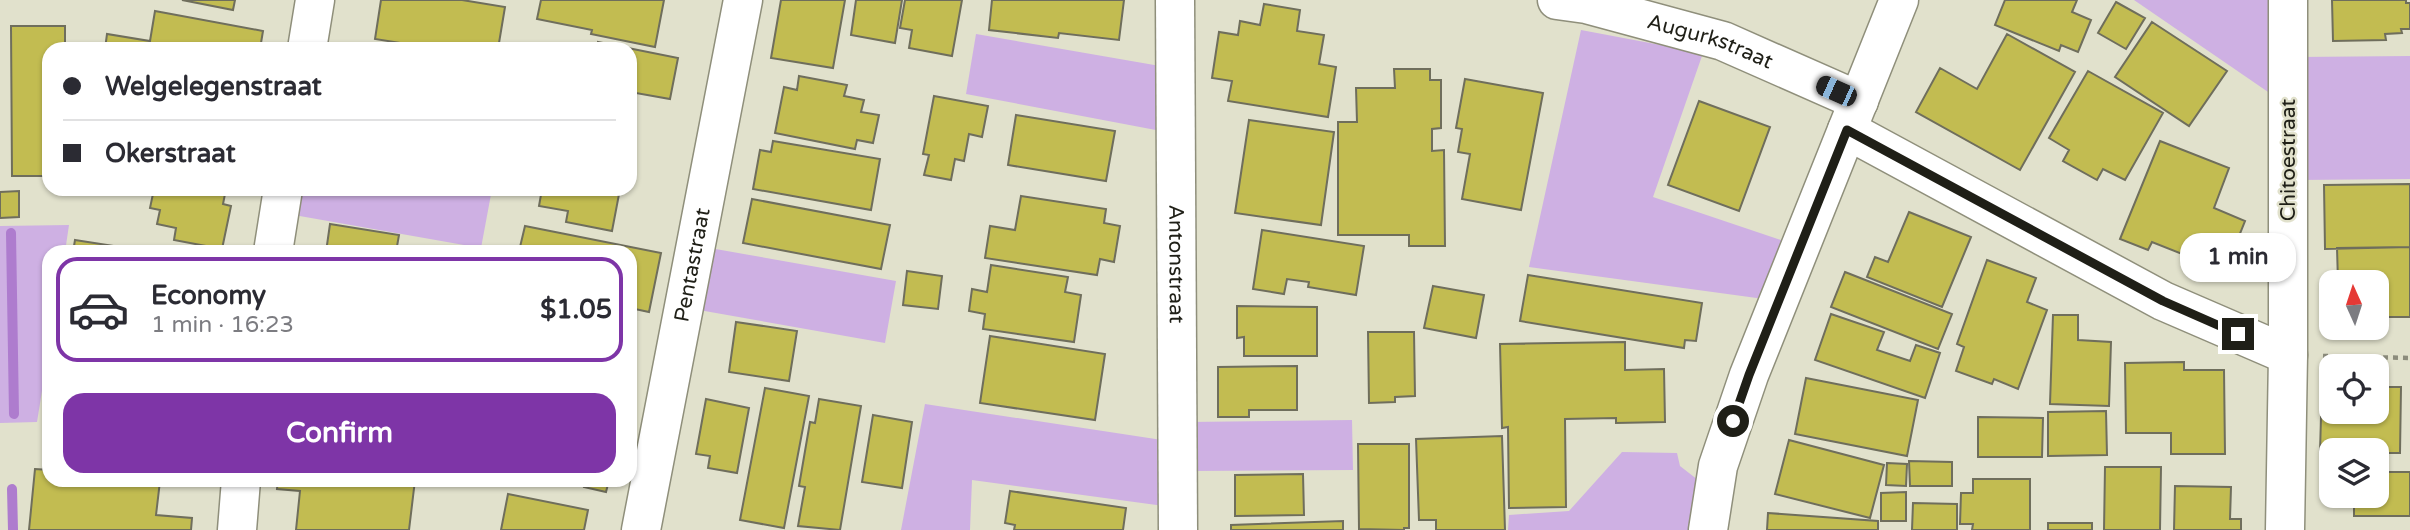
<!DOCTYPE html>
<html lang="en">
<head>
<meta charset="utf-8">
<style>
  :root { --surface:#fff; --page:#f7f7f7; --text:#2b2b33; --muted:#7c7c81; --line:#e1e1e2; --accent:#7e35a7 }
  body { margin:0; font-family:"Varela Round",sans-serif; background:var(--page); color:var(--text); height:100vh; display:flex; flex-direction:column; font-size:26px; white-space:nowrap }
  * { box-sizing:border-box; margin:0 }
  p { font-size:23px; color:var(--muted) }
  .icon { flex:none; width:38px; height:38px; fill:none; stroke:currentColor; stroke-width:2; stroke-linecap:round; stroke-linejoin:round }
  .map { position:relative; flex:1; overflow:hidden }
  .drawer { position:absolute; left:42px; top:245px; width:595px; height:242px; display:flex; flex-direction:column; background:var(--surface); border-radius:21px; box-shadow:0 2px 5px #0004 }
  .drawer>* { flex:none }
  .top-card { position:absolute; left:42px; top:42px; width:595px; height:154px; border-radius:21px; box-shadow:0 2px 5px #0004; display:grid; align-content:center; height:154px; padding:0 21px; background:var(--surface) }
  .needle { width:46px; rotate:357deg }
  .tools { position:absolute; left:2319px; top:270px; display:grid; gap:14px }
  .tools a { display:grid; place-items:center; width:70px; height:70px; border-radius:14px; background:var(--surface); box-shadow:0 2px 5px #0004; font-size:35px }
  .end { position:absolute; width:32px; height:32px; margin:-16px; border:9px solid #1f1f17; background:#fff; box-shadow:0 0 0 4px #fff }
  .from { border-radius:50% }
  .bubble { position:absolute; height:49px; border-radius:21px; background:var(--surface); box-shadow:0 2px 5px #0004; font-size:23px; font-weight:700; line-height:49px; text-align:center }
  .car { position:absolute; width:21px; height:42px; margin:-21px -10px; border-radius:9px; box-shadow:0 0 5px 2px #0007; background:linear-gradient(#222 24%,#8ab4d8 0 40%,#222 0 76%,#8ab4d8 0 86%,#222 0) }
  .top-card b { display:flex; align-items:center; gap:24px; height:66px; font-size:26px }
  .top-card b+b { border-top:2px solid var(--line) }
  .top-card i { width:18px; height:18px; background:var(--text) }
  ul { padding:12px 0 0; list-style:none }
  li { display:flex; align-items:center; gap:21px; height:105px; margin:0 14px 10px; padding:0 7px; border:4px solid transparent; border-radius:21px }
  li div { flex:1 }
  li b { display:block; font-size:26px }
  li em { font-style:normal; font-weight:700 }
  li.active { border-color:var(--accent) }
  li>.icon { width:63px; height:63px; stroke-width:1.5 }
  .button { display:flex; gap:14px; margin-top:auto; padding:14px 21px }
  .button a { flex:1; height:80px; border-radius:21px; background:var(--accent); color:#fff; font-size:28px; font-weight:700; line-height:80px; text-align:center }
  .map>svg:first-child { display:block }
  .green { fill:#ceb0e3 }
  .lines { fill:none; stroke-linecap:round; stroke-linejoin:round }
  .stream { stroke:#ae7cce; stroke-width:10 }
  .building { fill:#c2bc51; stroke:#6f6e5c; stroke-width:2 }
  .minor-casing { stroke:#8f8f7b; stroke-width:41 }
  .path { stroke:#8c8c7c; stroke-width:4.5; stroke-dasharray:5 5; stroke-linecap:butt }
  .minor { stroke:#fff; stroke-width:38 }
  .route { stroke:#1f1f17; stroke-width:9 }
  .labels { text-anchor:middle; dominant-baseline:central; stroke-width:5; stroke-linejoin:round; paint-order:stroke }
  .street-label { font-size:21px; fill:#1f1f17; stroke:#e1e1cc }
</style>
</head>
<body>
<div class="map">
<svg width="2410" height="530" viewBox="0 0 2410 530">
  <rect width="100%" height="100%" fill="#e1e1cc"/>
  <path class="green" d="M2134,0H2272L2271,94Z
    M1581,30L1703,53L1653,197L1787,242L1764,299L1529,267Z
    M976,34L1160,66L1161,131L966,94Z
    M2410,56V179L2297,180L2298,57Z
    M299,189H492L481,248L294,215Z
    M69,225L65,252H49V347L37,422L0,423V226Z
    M710,248L896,281L885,343L699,310Z
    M925,404L1162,440L1164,506L972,480L970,530H901Z
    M1352,420L1353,470L1190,471L1189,422Z
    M1622,452L1677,453L1680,466L1698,480L1689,530H1508L1509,515L1569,511Z"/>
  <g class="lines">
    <path class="stream" d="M11,233L14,414
      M12,489L13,530"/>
  </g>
  <path class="building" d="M182,0H235L233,10Z
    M381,0H462L505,7L498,49H438L375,39Z
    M541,0H664L655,47L591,34L592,30L537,19Z
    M781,0H845L833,68L771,58Z
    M856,0H902L895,43L851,35Z
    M905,0H962L952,56L909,48L912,30L900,28Z
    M992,0H1124L1119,40L1059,33L1058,38L989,30Z
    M2005,0H2077L2072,12L2091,20L2078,52L2061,45L2059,51L1995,25Z
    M2332,0H2406V3H2410V29H2401L2402,33L2385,34L2386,40L2333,41Z
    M2116,2L2145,18L2126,49L2098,33Z
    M1264,4L1300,10L1297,31L1324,35L1319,64L1336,67L1328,117L1228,101L1232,81L1212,78L1219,32L1238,35L1240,21L1260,25Z
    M155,11L263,31L260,49H105L107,34L150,41Z
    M2152,22L2227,71L2189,126L2115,77Z
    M11,26H65V49H49V176H12Z
    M2007,34L2075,72L2020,170L1916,112L1940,68L1977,89Z
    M598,42L678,58L670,99L630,92V49H597Z
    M1394,69H1430V80H1441V128L1432,129V151L1444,150L1445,246H1409V235H1338V122H1357L1356,88H1395Z
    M2088,71L2163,113L2125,180L2103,169L2097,180L2063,161L2069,150L2049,138Z
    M799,76L847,85L844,96L864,100L861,112L879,115L873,143L857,140L855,149L775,133L784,87L797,90Z
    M1465,79L1543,93L1521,210L1462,199L1470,154L1458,152L1462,129L1456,128Z
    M934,96L988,106L982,137L969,134L964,161L955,159L951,180L924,175L929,155L923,154Z
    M1699,101L1770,127L1739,211L1668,185Z
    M1016,115L1115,131L1106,181L1008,165Z
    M1249,120L1334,132L1321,225L1235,213Z
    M773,141L880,159L871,210L753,189L760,150L771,152Z
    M2160,141L2229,168L2214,208L2245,221L2225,271L2152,242L2148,250L2120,239Z
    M2410,184V247L2325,249L2324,185Z
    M154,189H226L223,204L231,206L222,249L174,240L176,228L157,224L160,210L150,208Z
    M542,189H620L612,231L566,222L568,211L539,206Z
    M19,191V217L0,218V192Z
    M1021,196L1106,209L1104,223L1120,226L1114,262L1100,259L1097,275L985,258L990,226L1015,230Z
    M752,199L890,225L881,269L743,243Z
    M1909,212L1971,237L1942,307L1867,277L1875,257L1888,262Z
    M330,224L399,235L396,252H326Z
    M525,226L661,253L649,312L630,308V252H540L520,247Z
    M1262,230L1364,246L1356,295L1308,287L1309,282L1287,279L1284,294L1253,289Z
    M75,240L152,252H73Z
    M2410,247V317H2376V282H2338L2337,248Z
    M1987,260L2036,278L2027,302L2047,310L2018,389L1994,379L1992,384L1956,371L1964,347L1957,344Z
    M991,265L1068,277L1065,292L1081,295L1074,342L983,329L985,314L969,311L972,289L987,292Z
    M907,271L942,276L938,309L903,305Z
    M1845,272L1952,314L1938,349L1831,307Z
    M1528,275L1702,303L1696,341L1685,340L1684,348L1520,321Z
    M1433,286L1484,295L1476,338L1424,328Z
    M1237,306L1317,307V356H1244V337L1237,338Z
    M1831,314L1884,332L1877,350L1910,361L1916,345L1940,353L1925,398L1815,360Z
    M2053,315H2078V340L2111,342L2109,406L2050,404Z
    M736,322L797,331L789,381L729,372Z
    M1368,332H1414L1415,396L1395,397V402L1369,403Z
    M990,336L1105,354L1095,420L980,403Z
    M1625,342V370L1664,369L1665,422L1616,423V418L1565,419L1566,507L1509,508L1508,427L1502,428L1500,344Z
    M2184,362V370H2224L2225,454H2171V433H2126L2125,363Z
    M1297,366V410H1249V417H1218V367Z
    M1806,378L1918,400L1907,456L1795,434Z
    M2376,387H2401L2400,453H2376V450L2320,452L2321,417L2333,416V411H2376Z
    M765,388L809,396L784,528L740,520Z
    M706,399L749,408L737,473L708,468L710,456L696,454Z
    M819,399L861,406L840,530L798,526L805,487L799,486L810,422L815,423Z
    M2106,411L2107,455L2048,456V412Z
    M873,415L912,422L902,488L862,482Z
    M1978,417L2043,418L2042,457H1978Z
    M1502,436L1505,530H1436V520H1419L1416,439Z
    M1789,440L1884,465L1870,518L1775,494Z
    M1358,444H1409V528H1404V530L1359,529Z
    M1909,461L1952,462V486H1910Z
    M1887,463L1907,464L1906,486L1886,485Z
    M2105,467H2161L2160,530H2104Z
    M35,469L49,470V480L160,481L156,515L192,518L191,530H29Z
    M2376,472H2410V516H2354V505L2341,506V495H2376Z
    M1303,474L1304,515L1235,516V475Z
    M1973,479H2030V530H1972L1973,524H1960L1961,493H1973Z
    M278,480H415L409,530H296L300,491L277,489Z
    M574,480H609L606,492L584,487L585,482Z
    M2175,486L2231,487L2230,519H2241V530H2174Z
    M1010,491L1126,508L1123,530H1014L1015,525L1005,523Z
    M1906,492V521H1881V493Z
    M508,494L588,510L584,530H501Z
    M1913,503L1957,504V530H1912Z
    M1768,513L1878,521V530H1767Z
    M1343,521V530H1231V525Z
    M2048,523H2092V530H2048Z"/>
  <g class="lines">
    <g class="minor-casing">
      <g id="minor">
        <path id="s1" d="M1175,0L1178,530"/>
        <path id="s2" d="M1557,0L1586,4L1723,41L1859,101"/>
        <path d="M307,49L315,0"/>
        <path d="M1847,130L2163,301L2288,355"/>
        <path d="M273,252L283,189"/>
        <path d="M237,530L241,480"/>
        <path id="s3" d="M641,530L743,0"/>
        <path d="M1708,530L1718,466L1749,375L1899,0"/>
        <path d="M2285,530L2288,355V0"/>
      </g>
    </g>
    <path class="path" d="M2323,356L2410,358"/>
    <use href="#minor" class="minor"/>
  </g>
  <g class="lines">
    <path class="route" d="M1733,421L1749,375L1847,130L2163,301L2238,334"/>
  </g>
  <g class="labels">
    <g class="street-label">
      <text stroke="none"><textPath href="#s2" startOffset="159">Augurkstraat</textPath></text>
      <text transform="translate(2288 160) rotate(-90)">Chitoestraat</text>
      <text stroke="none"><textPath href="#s3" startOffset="270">Pentastraat</textPath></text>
      <text stroke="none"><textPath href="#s1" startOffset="264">Antonstraat</textPath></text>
    </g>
  </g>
</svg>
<div class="tools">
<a><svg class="needle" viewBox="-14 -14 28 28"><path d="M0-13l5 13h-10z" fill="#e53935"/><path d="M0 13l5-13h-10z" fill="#7c7c81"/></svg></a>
<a><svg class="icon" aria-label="locate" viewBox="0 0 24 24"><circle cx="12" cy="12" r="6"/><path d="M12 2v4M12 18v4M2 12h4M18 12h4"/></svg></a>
<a><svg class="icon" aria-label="layers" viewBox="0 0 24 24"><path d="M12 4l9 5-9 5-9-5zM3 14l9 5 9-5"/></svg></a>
</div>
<i class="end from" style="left:1733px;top:421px"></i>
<i class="end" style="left:2238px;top:334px"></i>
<div class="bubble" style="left:2180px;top:233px;width:116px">1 min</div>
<i class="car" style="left:1836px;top:91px;rotate:294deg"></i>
<div class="top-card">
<b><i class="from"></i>Welgelegenstraat</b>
<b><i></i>Okerstraat</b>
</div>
<section class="drawer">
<ul>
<li class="active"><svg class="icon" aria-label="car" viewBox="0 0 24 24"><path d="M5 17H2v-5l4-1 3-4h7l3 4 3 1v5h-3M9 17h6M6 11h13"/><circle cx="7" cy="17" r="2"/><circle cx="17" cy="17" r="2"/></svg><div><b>Economy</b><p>1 min · 16:23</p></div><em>$1.05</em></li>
</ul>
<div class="button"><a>Confirm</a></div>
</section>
</div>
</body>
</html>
